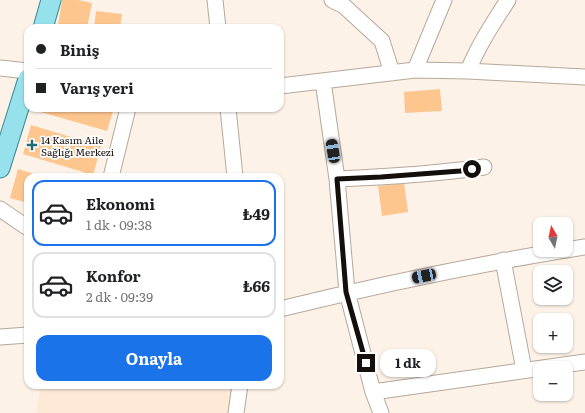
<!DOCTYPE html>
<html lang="tr">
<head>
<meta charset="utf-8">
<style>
  :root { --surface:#fff; --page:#f6f6f6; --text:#202124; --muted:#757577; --line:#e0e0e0; --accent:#1a73e8 }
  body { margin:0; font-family:Literata,serif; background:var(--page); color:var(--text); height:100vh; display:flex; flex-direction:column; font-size:15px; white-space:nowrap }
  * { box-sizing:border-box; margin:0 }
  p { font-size:13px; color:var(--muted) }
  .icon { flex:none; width:22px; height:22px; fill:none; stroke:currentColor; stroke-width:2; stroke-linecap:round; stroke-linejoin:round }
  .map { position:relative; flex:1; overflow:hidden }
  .sheet { position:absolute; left:24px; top:173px; width:260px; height:216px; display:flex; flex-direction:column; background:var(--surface); border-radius:12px; box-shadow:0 1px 3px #0004 }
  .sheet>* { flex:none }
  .guide { position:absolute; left:24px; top:24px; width:260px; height:88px; border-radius:12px; box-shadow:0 1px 3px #0004; display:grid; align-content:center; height:88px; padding:0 12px; background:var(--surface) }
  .needle { width:26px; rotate:351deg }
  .tools { position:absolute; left:533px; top:217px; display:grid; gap:8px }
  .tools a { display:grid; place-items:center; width:40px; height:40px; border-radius:8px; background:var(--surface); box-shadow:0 1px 3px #0004; font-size:20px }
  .end { position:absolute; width:18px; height:18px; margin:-9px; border:5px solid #140f0a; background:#fff; box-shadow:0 0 0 2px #fff }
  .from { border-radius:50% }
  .bubble { position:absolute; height:28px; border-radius:12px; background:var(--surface); box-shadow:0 1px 3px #0004; font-size:13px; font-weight:700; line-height:28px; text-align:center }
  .car { position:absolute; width:12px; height:24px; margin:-12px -6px; border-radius:5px; box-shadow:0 0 3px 1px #0007; background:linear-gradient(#222 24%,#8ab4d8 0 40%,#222 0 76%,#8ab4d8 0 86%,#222 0) }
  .guide b { display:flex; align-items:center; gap:14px; height:38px; font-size:15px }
  .guide b+b { border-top:1px solid var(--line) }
  .guide i { width:10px; height:10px; background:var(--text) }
  ul { padding:7px 0 0; list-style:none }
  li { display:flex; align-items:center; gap:12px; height:66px; margin:0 8px 6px; padding:0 4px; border:2px solid var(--line); border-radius:12px }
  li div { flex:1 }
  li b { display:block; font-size:15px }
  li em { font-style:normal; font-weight:700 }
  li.selected { border-color:var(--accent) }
  li>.icon { width:36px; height:36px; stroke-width:1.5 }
  .button { display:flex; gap:8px; margin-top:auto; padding:8px 12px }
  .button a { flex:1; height:46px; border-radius:12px; background:var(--accent); color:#fff; font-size:16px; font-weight:700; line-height:46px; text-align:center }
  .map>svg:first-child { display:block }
  .built { fill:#fde9d6 }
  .building { fill:#fdc68f }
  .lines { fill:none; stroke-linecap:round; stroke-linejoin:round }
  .minor-casing { stroke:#b5a89b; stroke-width:17 }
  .major-casing { stroke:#3c8a94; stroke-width:21 }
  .minor { stroke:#fff; stroke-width:15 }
  .major { stroke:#97e1ec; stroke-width:19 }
  .route { stroke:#140f0a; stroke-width:5 }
  .poi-dot { fill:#226c76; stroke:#fff; stroke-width:1.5 }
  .labels { text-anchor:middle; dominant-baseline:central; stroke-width:3.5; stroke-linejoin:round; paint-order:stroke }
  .poi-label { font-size:10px; fill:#140f0a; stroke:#fff; text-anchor:start }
</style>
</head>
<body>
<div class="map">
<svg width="585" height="413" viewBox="0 0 585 413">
  <rect width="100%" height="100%" fill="#fdf2e7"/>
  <path class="built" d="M41,385H232L231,413H36Z"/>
  <path class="building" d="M62,0H78L92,3L87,28H74L58,25Z
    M96,11L122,14L120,28H94Z
    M440,89L442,111L405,113L404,92Z
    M38,108H114L107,131L37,111Z
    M31,125L101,146L93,175L23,154Z
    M18,169L44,177H28V203L10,198Z
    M404,183L408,212L382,216L378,186Z"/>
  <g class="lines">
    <g class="minor-casing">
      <path id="minor" d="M215,0L218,28
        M332,0L344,6L382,41L392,73
        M0,68L28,71
        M415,70L444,0
        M468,71C478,46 493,23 508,0
        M323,81L337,179L347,292L373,392L381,413
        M280,86L415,70L468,71L585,77
        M228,108L235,177
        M111,177L128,108
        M337,179C386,177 435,174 484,167
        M0,209L28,228
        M566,250L585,247
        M503,260L524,370
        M280,309C374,286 469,266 565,250
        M0,337L28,335
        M373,392L585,362
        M236,413L240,385"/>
    </g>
    <g class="major-casing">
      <path id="major" d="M43,28L51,0
        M0,168L28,79"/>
    </g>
    <use href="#minor" class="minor"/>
    <use href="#major" class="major"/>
  </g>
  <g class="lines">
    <path class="route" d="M366,363L346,292L337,179L381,177L460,171L472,169"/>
  </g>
  <path class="poi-dot" d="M30 139h4v4h4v4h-4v4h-4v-4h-4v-4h4z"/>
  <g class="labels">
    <g class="poi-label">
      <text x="41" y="139">14 Kasım Aile<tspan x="41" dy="12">Sağlığı Merkezi</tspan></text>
    </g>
  </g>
</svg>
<div class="tools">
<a><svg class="needle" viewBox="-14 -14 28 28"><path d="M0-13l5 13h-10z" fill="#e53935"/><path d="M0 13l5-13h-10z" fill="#757577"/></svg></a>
<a><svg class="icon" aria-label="layers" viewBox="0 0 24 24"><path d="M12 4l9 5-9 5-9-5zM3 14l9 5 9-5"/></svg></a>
<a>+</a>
<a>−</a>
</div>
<i class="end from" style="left:472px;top:169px"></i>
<i class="end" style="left:366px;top:363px"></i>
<div class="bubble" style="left:380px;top:349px;width:56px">1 dk</div>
<i class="car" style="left:333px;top:151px;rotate:351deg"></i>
<i class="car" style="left:424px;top:276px;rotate:258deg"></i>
<div class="guide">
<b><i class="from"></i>Biniş</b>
<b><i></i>Varış yeri</b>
</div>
<section class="sheet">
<ul>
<li class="selected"><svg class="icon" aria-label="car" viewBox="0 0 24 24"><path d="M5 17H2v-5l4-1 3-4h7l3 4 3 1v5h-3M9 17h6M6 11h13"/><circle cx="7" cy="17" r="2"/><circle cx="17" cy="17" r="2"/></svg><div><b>Ekonomi</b><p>1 dk · 09:38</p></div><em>₺49</em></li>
<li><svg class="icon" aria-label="car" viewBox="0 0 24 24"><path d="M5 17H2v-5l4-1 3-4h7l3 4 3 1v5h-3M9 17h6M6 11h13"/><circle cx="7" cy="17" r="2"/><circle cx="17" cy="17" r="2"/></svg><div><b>Konfor</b><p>2 dk · 09:39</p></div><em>₺66</em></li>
</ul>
<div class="button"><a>Onayla</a></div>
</section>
</div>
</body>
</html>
